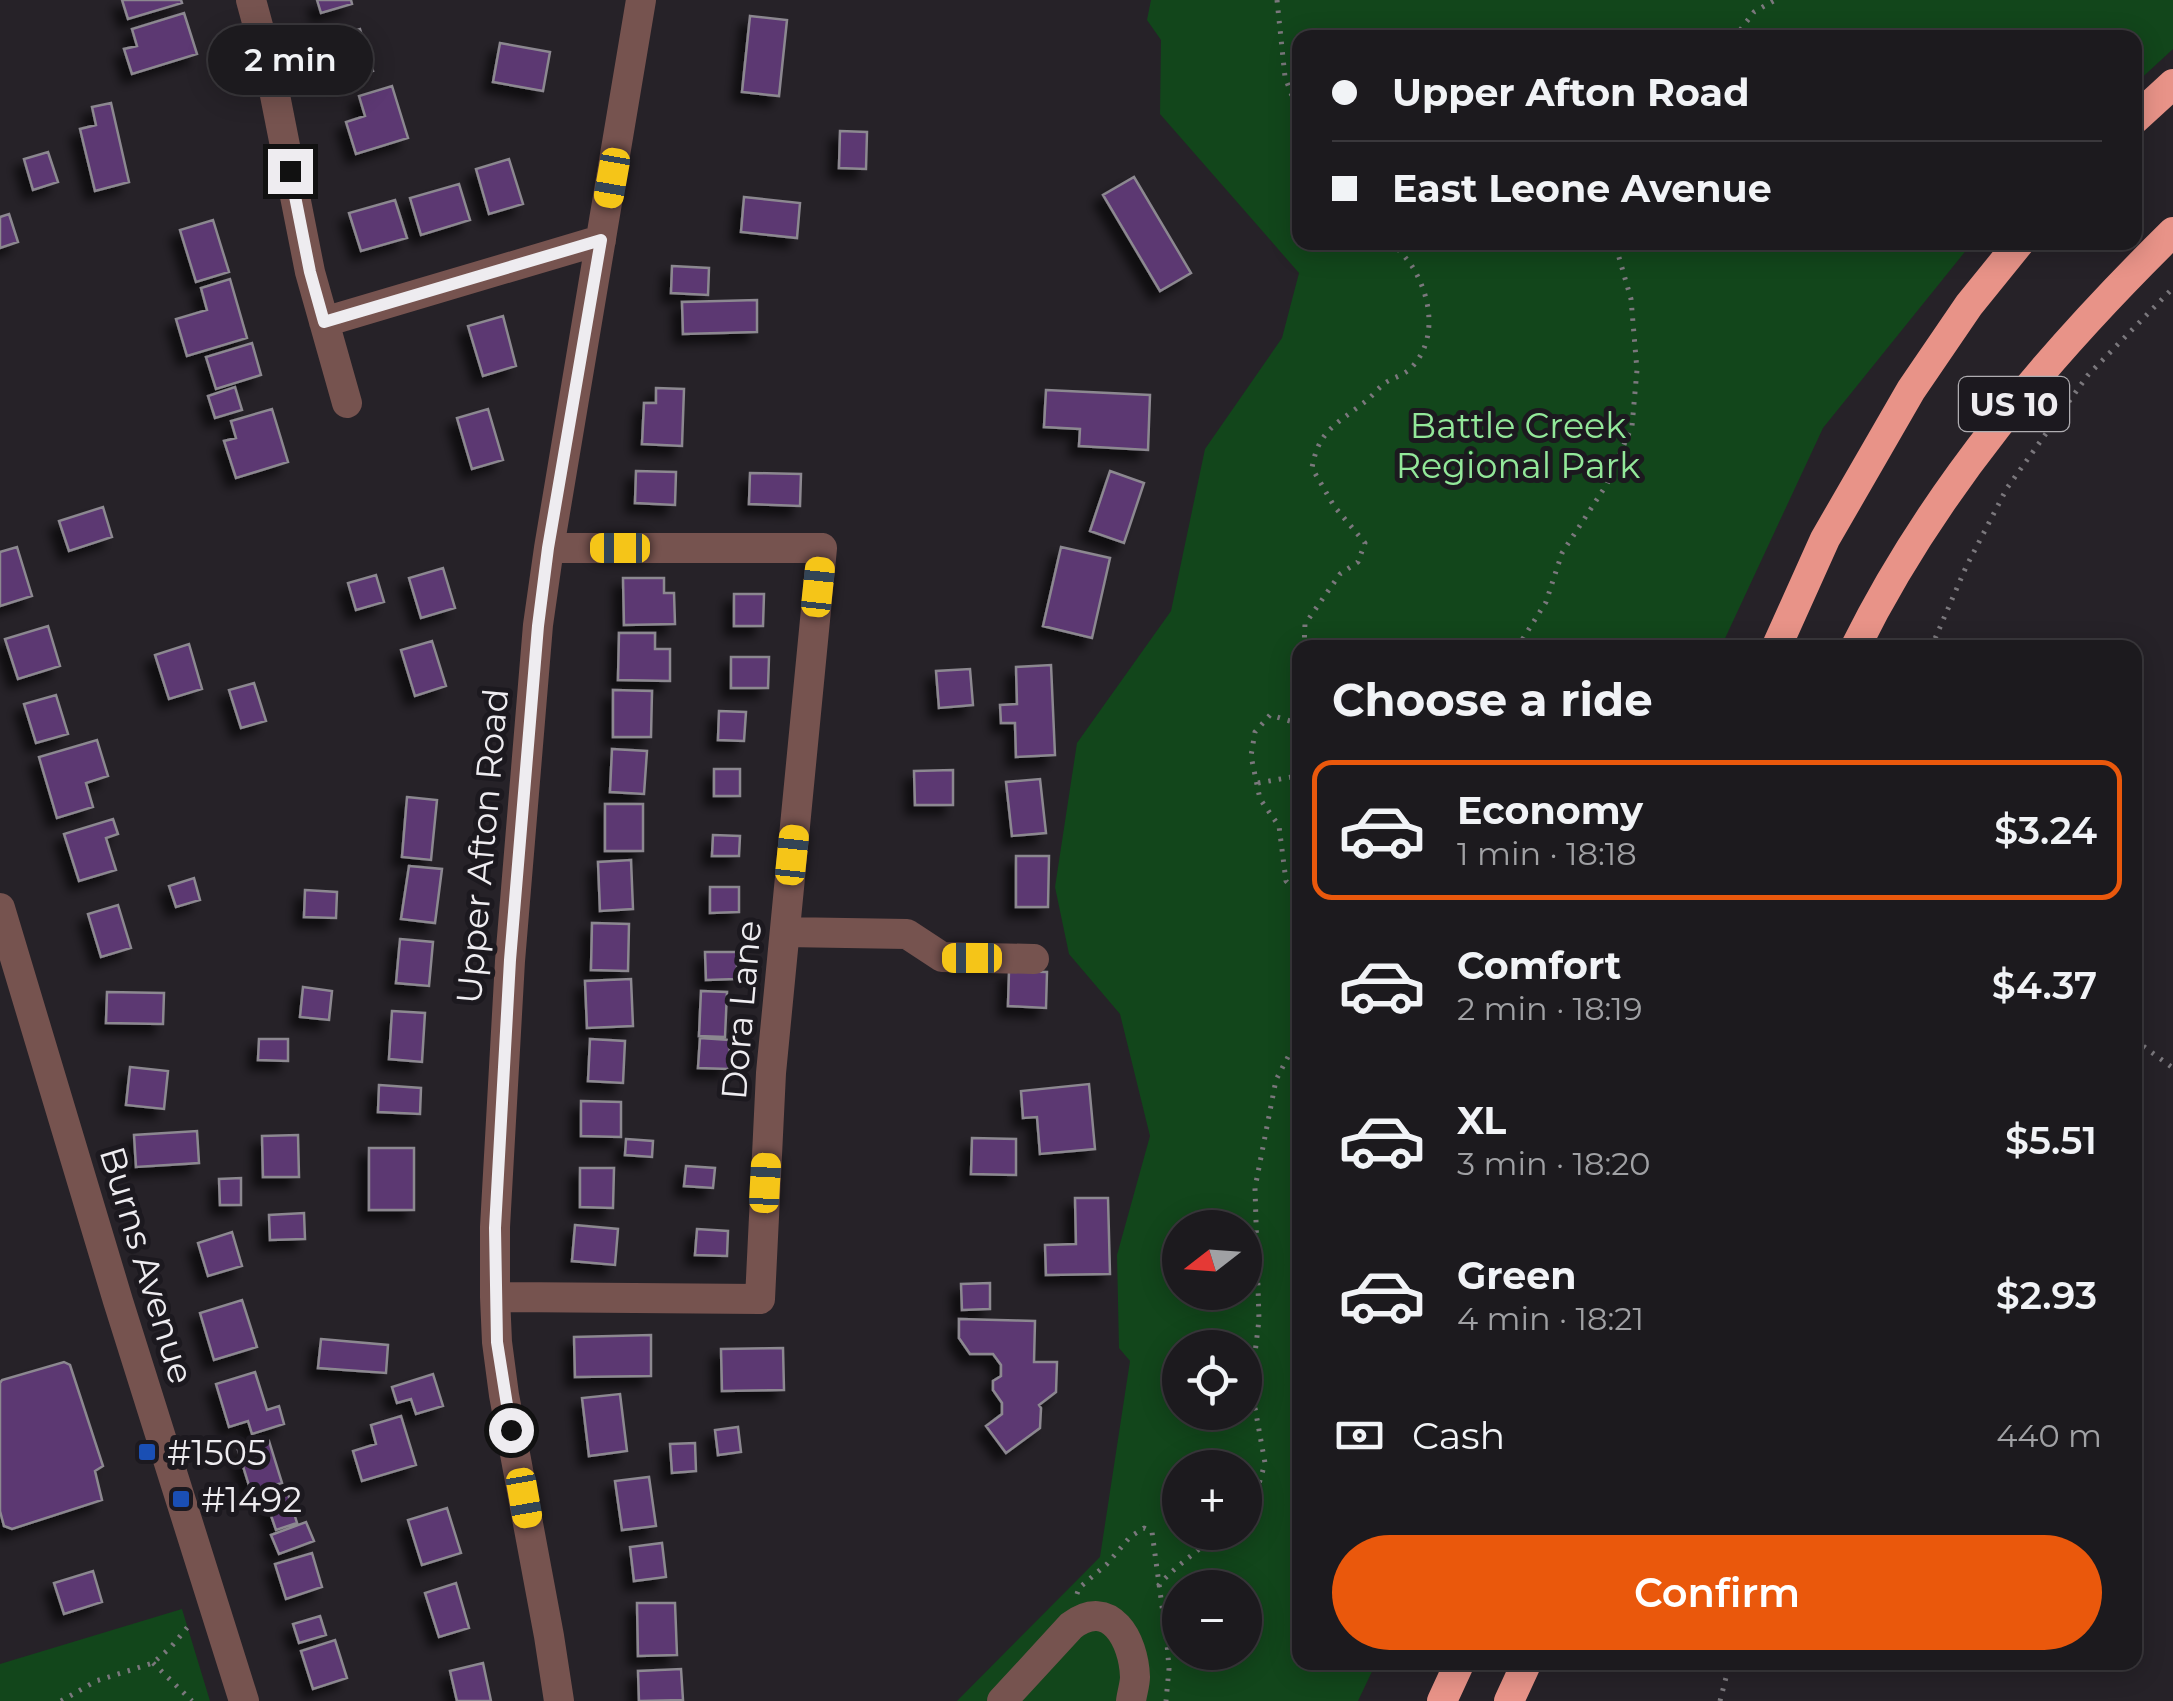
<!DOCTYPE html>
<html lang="en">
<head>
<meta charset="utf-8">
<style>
  :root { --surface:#1c1a1e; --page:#29272b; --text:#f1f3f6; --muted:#a0a1a4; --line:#3a383c; --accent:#ea580c }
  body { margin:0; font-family:Montserrat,sans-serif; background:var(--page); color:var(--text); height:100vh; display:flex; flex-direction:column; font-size:38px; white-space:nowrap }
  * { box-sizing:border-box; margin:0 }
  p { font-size:32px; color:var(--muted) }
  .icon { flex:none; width:55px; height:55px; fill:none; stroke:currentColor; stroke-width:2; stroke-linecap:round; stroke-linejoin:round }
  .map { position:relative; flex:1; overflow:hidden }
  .side { position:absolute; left:1292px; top:640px; width:850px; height:1030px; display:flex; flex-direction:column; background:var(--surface); border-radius:20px; box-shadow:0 5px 25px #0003,0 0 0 2px var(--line) }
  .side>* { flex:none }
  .banner { position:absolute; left:1292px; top:30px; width:850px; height:220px; border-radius:20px; box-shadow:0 5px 25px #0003,0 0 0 2px var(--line); display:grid; align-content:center; height:220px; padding:0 40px; background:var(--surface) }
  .needle { width:65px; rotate:253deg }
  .fabs { position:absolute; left:1162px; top:1210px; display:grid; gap:20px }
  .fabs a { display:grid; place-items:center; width:100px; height:100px; border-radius:50%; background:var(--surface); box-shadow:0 5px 25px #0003,0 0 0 2px var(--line); font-size:50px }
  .end { position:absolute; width:45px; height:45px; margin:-22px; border:12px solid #eeecf0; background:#111; box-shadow:0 0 0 5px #111 }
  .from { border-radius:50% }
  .bubble { position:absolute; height:70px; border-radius:35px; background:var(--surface); box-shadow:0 5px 25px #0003,0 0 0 2px var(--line); font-size:32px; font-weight:600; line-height:70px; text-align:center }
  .car { position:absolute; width:30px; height:60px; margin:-30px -15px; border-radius:12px; box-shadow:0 0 8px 2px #0007; background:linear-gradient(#f5c518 24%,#345 0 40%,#f5c518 0 76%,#345 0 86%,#f5c518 0) }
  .banner b { display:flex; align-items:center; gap:35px; height:95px; font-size:38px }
  .banner b+b { border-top:2px solid var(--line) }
  .banner i { width:25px; height:25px; background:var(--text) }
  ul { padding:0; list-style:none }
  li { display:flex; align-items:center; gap:30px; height:140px; margin:0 20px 15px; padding:0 20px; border:5px solid transparent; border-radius:20px }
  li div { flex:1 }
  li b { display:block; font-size:38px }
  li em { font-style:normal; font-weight:600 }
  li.on { border-color:var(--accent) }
  li>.icon { width:90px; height:90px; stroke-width:1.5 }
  h2 { padding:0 40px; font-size:45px; line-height:120px }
  .pay { display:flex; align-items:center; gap:25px; height:110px; padding:0 40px; font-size:38px }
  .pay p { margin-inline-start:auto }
  .action { display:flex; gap:20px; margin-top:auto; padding:20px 40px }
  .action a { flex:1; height:115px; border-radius:60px; background:var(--accent); color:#fff; font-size:40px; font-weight:600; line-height:115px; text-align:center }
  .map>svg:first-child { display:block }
  .green { fill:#12461b; fill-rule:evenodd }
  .building { fill:#5b3772; stroke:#8c8890; stroke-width:2.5; filter:url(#shadow) }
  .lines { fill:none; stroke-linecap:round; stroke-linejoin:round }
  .path { stroke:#7b787d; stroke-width:5; stroke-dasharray:2.5 8; stroke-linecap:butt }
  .minor { stroke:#76534f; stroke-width:30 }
  .highway { stroke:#e89388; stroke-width:30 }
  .route { stroke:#eeecf0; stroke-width:12 }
  .transit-dot { fill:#1a4fb4; stroke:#1c191f; stroke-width:4 }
  .labels { text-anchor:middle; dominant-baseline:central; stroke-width:10; stroke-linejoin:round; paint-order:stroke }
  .shield { fill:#1c191f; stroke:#afadb1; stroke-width:2.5 }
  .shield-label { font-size:32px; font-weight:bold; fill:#eeecf0 }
  .park-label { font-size:35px; fill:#93e89a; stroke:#1c191f }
  .street-label { font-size:35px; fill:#eeecf0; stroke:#1c191f }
  .poi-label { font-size:35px; fill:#eeecf0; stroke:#1c191f; text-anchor:start }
</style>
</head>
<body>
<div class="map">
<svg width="2173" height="1701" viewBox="0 0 2173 1701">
  <defs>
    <filter id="shadow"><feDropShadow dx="-9" dy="9" stdDeviation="5" flood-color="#0009"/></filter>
  </defs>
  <rect width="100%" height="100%" fill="#262228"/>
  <path class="green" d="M1151,0H2173V49L2135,84V38H1300V242L1972,243L1823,428L1721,647L1300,648V1662L1376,1663L1358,1701H957L1100,1557L1130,1361L1119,1348L1117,1255L1150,1136L1120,1014L1069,954L1055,887L1077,743L1171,611L1205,449L1282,338L1299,273L1160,114L1161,40L1147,20ZM1180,1228H1245V1292H1180ZM1180,1348H1245V1412H1180ZM1180,1468H1245V1532H1180ZM1180,1588H1245V1652H1180Z
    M182,1609L210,1701H0V1664Z"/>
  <path class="building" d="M122,0H181L182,3L128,19Z
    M317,0H351L352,4L321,13Z
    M184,13L197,54L132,74L124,49L137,46L132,29Z
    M750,16L787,20L779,96L742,92Z
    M360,29L373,71L339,81L327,39Z
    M500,43L550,52L543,91L493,82Z
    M392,86L408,138L356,154L346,122L365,116L359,96Z
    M111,103L129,182L95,191L80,129L96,125L92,107Z
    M840,131L867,132L866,169L839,168Z
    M48,152L58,182L33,190L24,159Z
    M509,159L523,204L489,214L476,169Z
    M1134,177L1191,273L1160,291L1103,195Z
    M459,184L470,220L421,235L410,198Z
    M744,197L800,203L797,238L741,232Z
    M395,200L407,238L361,251L349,213Z
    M9,214L18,242L0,248V217Z
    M213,220L229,272L196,282L180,230Z
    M672,266L709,268L708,295L671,293Z
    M230,279L247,338L187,356L176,319L207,310L201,288Z
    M757,300V332L683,334L682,302Z
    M503,316L516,366L483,376L468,326Z
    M252,343L261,375L216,389L206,357Z
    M235,387L242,410L215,418L208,396Z
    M656,388L684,389L682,446L642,444L644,403H656Z
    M1046,390L1150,395L1148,450L1079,446L1080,429L1044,427Z
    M272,409L288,462L236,478L224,441L236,438L231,421Z
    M488,409L503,460L472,469L457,418Z
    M636,471L676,472L675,505L635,503Z
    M1110,471L1144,483L1124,543L1090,531Z
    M750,473L801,474L800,506L749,504Z
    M103,507L112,537L69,551L59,521Z
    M17,547L32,596L0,606V552Z
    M1061,547L1110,558L1092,638L1043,626Z
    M443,568L455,608L421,618L409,578Z
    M376,575L384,602L356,610L348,583Z
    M623,578H664V593H674L675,624L624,625Z
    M734,594H764L763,626H734Z
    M48,626L60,666L18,679L5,639Z
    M619,633H655V649H670V681L618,680Z
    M432,641L446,686L415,696L401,650Z
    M189,644L202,689L169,699L155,655Z
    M731,657H769L768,688H731Z
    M1051,665L1055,755L1016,757L1015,723H1001L1000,705L1017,704L1016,667Z
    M970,669L973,705L939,708L936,671Z
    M254,683L266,721L241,728L229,690Z
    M613,690L652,691L651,737H613Z
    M56,695L68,734L36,743L24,704Z
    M719,711L746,712L744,741L718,740Z
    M97,740L108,776L86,783L93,807L57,818L39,757Z
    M612,749L647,751L644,794L610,792Z
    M714,769H740V796H714Z
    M953,770V805H915L914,771Z
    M1040,779L1046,833L1012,836L1006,782Z
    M407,797L437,800L431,860L402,857Z
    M605,804H643V851H605Z
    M113,819L118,834L106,838L116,870L79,881L64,834Z
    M713,835L740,836L739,856H712Z
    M1016,856H1049L1048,907H1016Z
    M631,860L633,909L600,911L598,862Z
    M409,866L442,869L435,923L401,919Z
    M194,878L200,900L176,907L169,886Z
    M710,887H739V912L710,913Z
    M305,890L337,892L336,918L304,917Z
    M118,905L131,948L101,957L88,914Z
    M592,923L629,924L628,971L591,970Z
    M400,939L433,942L429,986L396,983Z
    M705,952H737V979L706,980Z
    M1009,971L1047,972L1046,1008L1008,1006Z
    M631,979L633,1026L587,1028L585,981Z
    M303,987L332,991L329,1020L300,1017Z
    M701,991L727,992L725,1037L699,1036Z
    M107,992L164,993L163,1024L106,1023Z
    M392,1011L425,1013L422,1062L389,1059Z
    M700,1038L730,1040L729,1069L698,1068Z
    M259,1039H288V1061L258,1060Z
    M590,1039L625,1041L623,1083L588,1081Z
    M130,1067L168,1071L164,1109L126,1105Z
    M1089,1084L1095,1149L1040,1154L1037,1117L1023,1118L1021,1091Z
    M379,1085L421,1088L420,1114L378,1112Z
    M581,1101L621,1102V1137L581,1136Z
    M197,1131L199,1163L136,1167L134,1135Z
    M298,1135L299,1177H263L262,1136Z
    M972,1138L1016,1139V1175L971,1174Z
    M626,1139L653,1141L652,1157L625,1155Z
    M369,1148H414V1210H369Z
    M686,1166L715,1168L713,1188L684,1186Z
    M580,1168H614L613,1208L580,1207Z
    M241,1178V1205H220L219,1179Z
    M1075,1198H1108L1110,1274L1046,1275L1045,1245L1076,1244Z
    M304,1213L305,1239L270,1240L269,1215Z
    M575,1225L618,1229L615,1265L572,1261Z
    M697,1229L728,1231L727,1256L695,1255Z
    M232,1232L242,1266L208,1276L198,1243Z
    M990,1283V1309L962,1310L961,1284Z
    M242,1300L257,1347L214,1360L200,1313Z
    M959,1319L1035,1321L1034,1362H1057L1056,1392L1039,1405L1041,1408L1040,1428L1006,1453L986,1426L1002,1414V1403L993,1390V1381L1001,1376V1365L993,1354H970L959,1338Z
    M651,1335V1376L575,1377L574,1337Z
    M321,1339L388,1345L386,1373L318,1368Z
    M783,1348L784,1390L722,1391L721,1349Z
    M64,1362L70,1365L103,1466L95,1471L102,1500L12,1529L4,1526L0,1511V1383L2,1380Z
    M255,1372L267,1410L279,1406L284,1424L252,1434L248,1421L229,1427L216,1384Z
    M433,1374L443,1406L416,1414L411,1399L397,1403L392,1387Z
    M620,1394L627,1451L589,1456L582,1398Z
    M401,1416L416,1465L362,1481L353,1451L376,1444L371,1425Z
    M738,1427L741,1452L718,1455L715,1430Z
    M269,1441L282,1483L251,1492L238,1450Z
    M695,1443L696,1471L672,1473L670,1444Z
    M649,1477L656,1526L622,1530L615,1481Z
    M288,1494L297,1523L276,1530L266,1501Z
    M447,1508L461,1553L422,1565L408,1520Z
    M306,1522L314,1541L279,1554L271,1535Z
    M662,1543L666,1577L634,1581L630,1547Z
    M312,1553L322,1587L286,1599L275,1564Z
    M93,1571L102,1602L64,1614L54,1583Z
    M456,1583L469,1628L439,1637L425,1593Z
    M637,1603H675L677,1655L638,1656Z
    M320,1616L326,1635L299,1643L293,1624Z
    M335,1640L347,1678L313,1689L301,1651Z
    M483,1663L491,1701H457L450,1671Z
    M681,1669L683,1700L639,1701L638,1671Z"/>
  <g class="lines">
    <path class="path" d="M1277,0L1285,77L1300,117
      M1734,38L1754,12L1775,0
      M1304,648L1305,624L1340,574L1358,562L1365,543L1334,506L1312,468C1318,432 1335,425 1362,404C1371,398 1377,389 1385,383C1394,377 1405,375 1412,367C1436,341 1432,303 1416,273C1410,261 1400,252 1392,242
      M1517,648L1546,602L1562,553L1607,484L1632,426L1637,370L1631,299L1618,254L1607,242
      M1931,648L1966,567L2007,488L2088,375L2173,288
      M1300,724L1270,715L1255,732L1251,756L1260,799L1279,826L1286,881L1300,895
      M1258,783L1297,776L1300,777
      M2135,1040L2173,1068
      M1245,1509L1254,1501L1265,1463L1251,1386L1259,1320L1255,1188L1276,1080L1290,1053L1300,1045
      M1158,1586C1176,1565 1199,1551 1219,1532
      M1077,1594L1079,1588L1107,1564L1130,1537L1144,1528L1152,1532L1167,1643L1169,1669L1166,1701
      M153,1663L192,1701
      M61,1701L96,1681L153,1663L171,1647L191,1623
      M1720,1701L1730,1662"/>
    <path class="minor" d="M251,0L270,70L310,272L347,403
      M324,322L601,240
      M0,908L118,1301L244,1701
      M785,932L907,934L942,957L1034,959
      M495,1297L760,1299L771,1073L822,548H549
      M559,1701L549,1636L504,1395L497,1342L495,1297V1227L510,961L538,625L549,548L641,0
      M1002,1701L1071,1626C1110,1596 1134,1640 1135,1677C1135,1684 1132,1693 1131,1701"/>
    <path class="highway" d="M2135,119L2173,84
      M1776,648L1825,539L1911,390L1969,305L2020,242
      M1855,648C1933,490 2049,354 2173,232
      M1442,1701L1460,1662
      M1509,1701L1527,1662"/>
  </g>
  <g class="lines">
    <path class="route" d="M290,171L310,272L324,322L601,240L548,548L538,626L510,960L495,1228L497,1342L511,1430"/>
  </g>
  <g class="transit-dot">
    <rect x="137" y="1442" width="20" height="20" rx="5"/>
    <rect x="171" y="1489" width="20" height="20" rx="5"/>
  </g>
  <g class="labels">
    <rect class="shield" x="1959" y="377" width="110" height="54" rx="8"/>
    <g class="shield-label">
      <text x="2014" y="404">US 10</text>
    </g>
    <g class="park-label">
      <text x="1518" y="425">Battle Creek<tspan x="1518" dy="40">Regional Park</tspan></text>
    </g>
    <g class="street-label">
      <text transform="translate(482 846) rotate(-85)">Upper Afton Road</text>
      <text transform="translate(741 1010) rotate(-85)">Dora Lane</text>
      <text transform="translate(147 1265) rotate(73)">Burns Avenue</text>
    </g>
    <g class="poi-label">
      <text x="167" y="1452">#1505</text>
      <text x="201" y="1499">#1492</text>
    </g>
  </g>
</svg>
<div class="fabs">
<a><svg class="needle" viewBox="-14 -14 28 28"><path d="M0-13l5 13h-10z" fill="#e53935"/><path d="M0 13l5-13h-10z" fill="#a0a1a4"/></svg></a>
<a><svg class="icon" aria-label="locate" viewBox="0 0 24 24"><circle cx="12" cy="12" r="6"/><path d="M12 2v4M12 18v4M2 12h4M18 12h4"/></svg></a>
<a>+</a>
<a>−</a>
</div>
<i class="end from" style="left:511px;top:1430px"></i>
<i class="end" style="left:290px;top:171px"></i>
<div class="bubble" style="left:208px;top:25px;width:165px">2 min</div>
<i class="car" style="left:612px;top:178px;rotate:190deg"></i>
<i class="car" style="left:620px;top:548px;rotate:270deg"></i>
<i class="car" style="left:818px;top:587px;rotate:6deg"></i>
<i class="car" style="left:792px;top:855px;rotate:6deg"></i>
<i class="car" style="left:972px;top:958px;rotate:270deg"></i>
<i class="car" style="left:765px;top:1183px;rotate:3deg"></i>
<i class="car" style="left:524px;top:1498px;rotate:170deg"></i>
<div class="banner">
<b><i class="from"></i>Upper Afton Road</b>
<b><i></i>East Leone Avenue</b>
</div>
<section class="side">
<h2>Choose a ride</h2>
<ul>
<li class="on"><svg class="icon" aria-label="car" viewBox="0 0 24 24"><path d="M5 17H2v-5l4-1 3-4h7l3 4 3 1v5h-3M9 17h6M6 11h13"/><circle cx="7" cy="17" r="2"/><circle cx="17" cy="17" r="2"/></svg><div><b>Economy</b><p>1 min · 18:18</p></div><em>$3.24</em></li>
<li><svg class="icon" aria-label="car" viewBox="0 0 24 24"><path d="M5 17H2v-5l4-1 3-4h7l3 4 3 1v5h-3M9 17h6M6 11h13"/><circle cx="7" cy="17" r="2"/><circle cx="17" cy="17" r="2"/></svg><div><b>Comfort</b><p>2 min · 18:19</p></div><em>$4.37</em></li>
<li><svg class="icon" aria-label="car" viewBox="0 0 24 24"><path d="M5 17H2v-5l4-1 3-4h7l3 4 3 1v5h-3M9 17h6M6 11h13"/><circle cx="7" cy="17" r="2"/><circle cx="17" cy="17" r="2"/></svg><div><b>XL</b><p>3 min · 18:20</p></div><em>$5.51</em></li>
<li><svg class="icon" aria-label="car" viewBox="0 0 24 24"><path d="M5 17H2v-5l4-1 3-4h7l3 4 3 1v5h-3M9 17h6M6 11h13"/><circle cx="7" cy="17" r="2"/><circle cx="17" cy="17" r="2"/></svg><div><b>Green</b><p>4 min · 18:21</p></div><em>$2.93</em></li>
</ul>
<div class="pay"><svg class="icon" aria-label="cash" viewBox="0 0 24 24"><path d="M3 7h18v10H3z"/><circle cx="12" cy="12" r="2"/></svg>Cash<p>440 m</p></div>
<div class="action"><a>Confirm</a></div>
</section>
</div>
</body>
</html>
